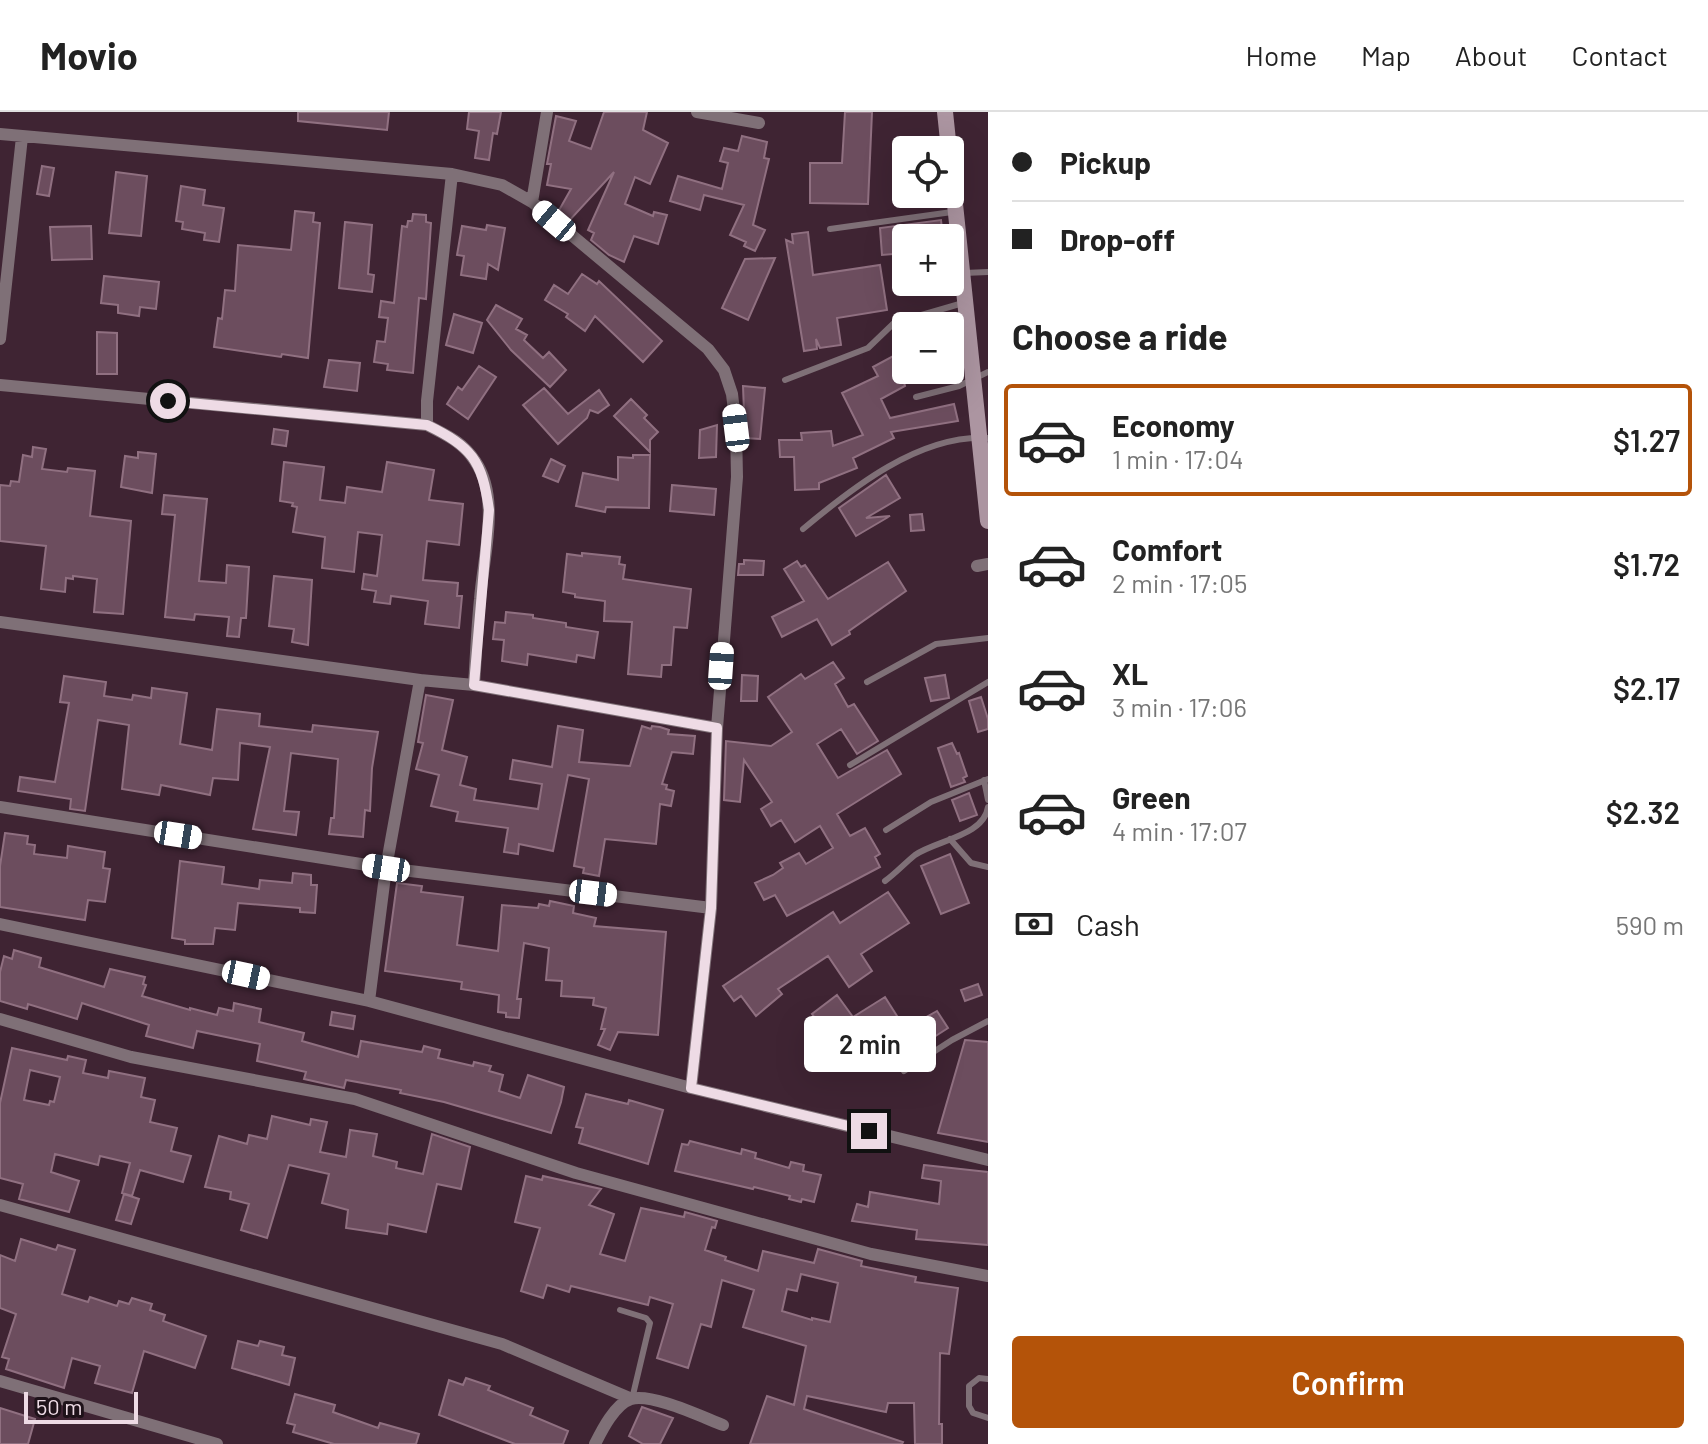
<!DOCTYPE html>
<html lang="en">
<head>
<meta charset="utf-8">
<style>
  :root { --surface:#fff; --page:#f6f6f6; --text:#222; --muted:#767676; --line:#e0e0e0; --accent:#b45309 }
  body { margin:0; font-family:Barlow,sans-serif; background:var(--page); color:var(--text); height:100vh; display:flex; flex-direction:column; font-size:30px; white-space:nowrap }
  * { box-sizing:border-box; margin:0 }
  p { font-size:26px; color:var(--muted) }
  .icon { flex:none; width:44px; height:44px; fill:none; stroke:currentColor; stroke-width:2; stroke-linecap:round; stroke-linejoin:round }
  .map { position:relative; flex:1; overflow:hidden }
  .sheet { display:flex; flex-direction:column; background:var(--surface); width:720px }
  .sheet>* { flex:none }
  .top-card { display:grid; align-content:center; height:176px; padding:0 24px; background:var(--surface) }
  .tools { position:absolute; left:892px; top:24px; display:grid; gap:16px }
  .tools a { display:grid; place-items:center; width:72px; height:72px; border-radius:8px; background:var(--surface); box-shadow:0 8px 32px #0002; font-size:40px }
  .scale { position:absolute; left:24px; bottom:20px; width:114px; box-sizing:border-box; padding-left:8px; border:4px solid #eedbe5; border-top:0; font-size:22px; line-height:28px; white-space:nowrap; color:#eedbe5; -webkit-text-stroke:6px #1e1219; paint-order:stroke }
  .end { position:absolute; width:36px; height:36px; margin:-18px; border:10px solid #eedbe5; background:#111; box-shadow:0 0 0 4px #111 }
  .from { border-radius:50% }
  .bubble { position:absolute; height:56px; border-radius:8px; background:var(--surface); box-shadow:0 8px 32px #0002; font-size:26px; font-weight:600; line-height:56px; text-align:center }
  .car { position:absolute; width:24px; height:48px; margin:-24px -12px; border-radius:10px; box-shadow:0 0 6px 2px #0007; background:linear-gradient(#fff 24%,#345 0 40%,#fff 0 76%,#345 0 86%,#fff 0) }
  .top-card b { display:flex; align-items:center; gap:28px; height:76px; font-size:30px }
  .top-card b+b { border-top:2px solid var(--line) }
  .top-card i { width:20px; height:20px; background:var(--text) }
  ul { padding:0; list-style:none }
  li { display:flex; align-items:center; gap:24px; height:112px; margin:0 16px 12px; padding:0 8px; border:4px solid transparent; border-radius:8px }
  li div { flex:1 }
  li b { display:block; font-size:30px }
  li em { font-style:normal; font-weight:600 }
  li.selected { border-color:var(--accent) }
  li>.icon { width:72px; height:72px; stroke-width:1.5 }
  h2 { padding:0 24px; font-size:36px; line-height:96px }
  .pay { display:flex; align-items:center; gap:20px; height:88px; padding:0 24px; font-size:30px }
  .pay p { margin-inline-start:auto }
  .primary-button { display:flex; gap:16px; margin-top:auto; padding:16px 24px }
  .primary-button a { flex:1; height:92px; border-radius:8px; background:var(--accent); color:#fff; font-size:32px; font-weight:600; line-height:92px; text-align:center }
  header { display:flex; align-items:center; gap:48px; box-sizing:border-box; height:112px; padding:0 40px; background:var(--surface); border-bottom:2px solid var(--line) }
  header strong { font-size:38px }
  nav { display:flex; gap:44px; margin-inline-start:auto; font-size:28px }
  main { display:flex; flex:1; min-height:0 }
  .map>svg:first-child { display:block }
  .building { fill:#6c4d5e; stroke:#907081; stroke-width:2; fill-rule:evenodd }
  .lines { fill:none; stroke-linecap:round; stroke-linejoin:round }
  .lane { stroke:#7f7077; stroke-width:6 }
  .street { stroke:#7f7077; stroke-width:12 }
  .secondary { stroke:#ac95a1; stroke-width:16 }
  .route { stroke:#eedbe5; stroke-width:10 }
</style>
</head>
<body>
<header>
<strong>Movio</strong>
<nav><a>Home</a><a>Map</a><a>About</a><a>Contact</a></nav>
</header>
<main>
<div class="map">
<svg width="988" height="1332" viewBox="0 0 988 1332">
  <rect width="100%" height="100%" fill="#3f2433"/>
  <path class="building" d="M298,0H389L387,18L298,9Z
    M469,0H501L497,22L493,21L489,48L475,46L479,19L467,17Z
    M604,0H647L643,18L668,31L650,72L635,65L625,92L653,104L654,100L667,103L658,132L634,124L624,150L609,143L591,128L594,121L588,118L614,60L569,109L558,100L571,77L547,73L551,52H547L556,4L576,9L569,29L591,37Z
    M845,0H872L868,92L810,91V51H842Z
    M742,24L767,30L764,46L769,47L753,113L765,118L755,139L744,134L746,130L730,123L744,93L704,83L700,98L670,89L678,64L722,77L728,51L720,49L724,36L738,39Z
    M42,54L54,56L49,84L37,82Z
    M116,60L147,64L141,124L109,121Z
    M181,74L205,78L203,93L224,96L219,130L204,128L205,121L182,117L183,110L176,109Z
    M295,99L314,101L313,110L320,111L308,246L282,242L281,245L214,235L218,206L222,207L225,178L235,179L238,133L291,138Z
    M413,102L426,103V110L431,111L426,187L419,186L413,261L387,258L388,252L374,250L377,229L385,230L388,206L379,205L381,189L394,191L402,114L407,115L408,109H412Z
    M941,108L943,126H906V141L882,143L880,116Z
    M345,110L372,113L368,162L374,163L372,180L339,176Z
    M487,113L505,116L498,158L488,152L486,167L461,163L464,144L457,143L462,114L486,118Z
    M91,114L92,147L52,148L50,115Z
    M808,120L813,163L880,153L887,198L837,206L841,233L820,236L816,227L817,237L804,239L786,128L793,131L792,122Z
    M775,146L748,208L722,196L745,147Z
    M582,162L597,172L599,169L662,229L643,250L595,204L585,219L566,205L568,202L545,188L554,173L568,182Z
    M104,164L159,170L156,197L140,195L139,204L118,201V193L101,191Z
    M496,193L522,207L516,217L527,223L524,228L543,246L549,240L566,258L550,275L511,238L487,208Z
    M454,202L482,211L473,241L446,233Z
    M97,220L117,221V262H97Z
    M897,242L905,274L881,287L890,306L954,292L958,309L891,320L894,326L853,346L857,356L819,371V377L795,378L794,345H780L779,328H802L801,321L831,319L833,334L863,323L842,281L878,264L873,255Z
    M329,248L360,251L357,279L324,275Z
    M479,254L496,265L468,307L447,292L458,275L462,278Z
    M743,274L765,276L760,327L745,326Z
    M544,276L568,302L599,278L609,293L598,301L590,298L587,306L558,332L523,293Z
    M631,287L647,303L644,306L658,320L650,328V340L614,304Z
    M717,313L716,345L699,346L700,318Z
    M274,317L288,319L286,334L272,332Z
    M33,335L46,337L42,357L67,360L68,356L95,359L90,404L131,409L123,502L94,500L97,467L73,464V467L66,466L65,480L41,477L46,434L0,429V373L10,374L11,369L19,370L23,343L32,345Z
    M138,340L156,342L152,381L121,375L125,344L138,346Z
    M633,343H650L649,396L606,395L605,400L576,394L583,361L618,368V345L633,346Z
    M551,347L565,354L558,370L543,364Z
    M284,350L324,355L320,388L345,391L347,375L382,380L387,350L434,358L429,388L463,392L459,433L427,429L423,468L458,471L457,484H462L459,516L425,512L428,489L391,484L390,492L374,490L376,479L362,477L364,462L377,464L382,423L358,420L354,460L322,456L325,425L293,420L297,395L292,394L293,391L280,389Z
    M886,363L900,386L866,406L890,404L856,424L839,396Z
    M672,373L716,377L714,403L670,399Z
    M164,383L207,387L199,469L226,471L227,453L249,455L246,506H241L239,525L227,524L229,505L195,502L194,508L165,505L175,403L162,402Z
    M922,402L924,418L911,419L910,403Z
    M582,441L620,445L619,452L625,453L623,467L691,477L687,516L674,515L671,553H662L661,565L628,562L632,510L604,509L605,489L575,485V482L563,480L567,442L582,444Z
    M744,448L764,449L763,463H738L739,452H744Z
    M797,449L801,455L805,453L828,487L888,450L906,479L849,519L850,522L832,533L817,507L782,525L772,505L804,489L784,457Z
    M274,464L312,468L308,533L292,530L294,517L269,514Z
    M506,500L533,503V506L566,511V515L598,520L594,546L577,543L576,550L528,542L527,553L502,549L504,528L493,527L495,510L505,511Z
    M833,550L844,566L835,572L848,595L854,592L878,629L857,642L841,617L817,632L838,666L887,638L901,662L837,702L850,724L865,716L880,742L875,745L880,755L787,804L775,783L764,788L755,771L773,763L783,756L780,751L799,741L806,752L833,736L820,714L795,730L781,708L771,714L761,697L772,690L744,648L740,690L724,688L726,629L771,634L792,620L768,585L801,562L805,567Z
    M742,563L758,564L757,589H741Z
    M945,563L949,586L931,589L925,566Z
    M64,564L106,570L104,584L132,588L133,583L151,586L152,576L187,581L180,632L212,638L217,597L260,602L259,614L312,620L313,613L378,620L372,656L370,699L365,698L363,725L329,722L331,706H334L338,647L291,641L284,699L299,700L296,723L253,717L270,635L240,631L238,668L213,666L210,683L161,673L159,683L122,677L129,613L98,608L85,699L70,697L71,687L18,679L20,665L55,670L69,591L60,590Z
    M426,583L453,588L442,638L467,645L460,673L476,677L474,688L538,697L542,672L510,667L513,648L552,655L558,614L583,618L579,650L630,654L642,614L651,617L652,614L660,615L669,618L668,622L695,624L693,642L672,640L662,672L667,673L666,677L674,679L671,694L660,692L656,732L605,727L599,764L583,761L584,756L574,754L589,667L568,663L553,739L519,732L518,742L504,740L508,716L456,709L458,700L431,694L439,663L416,657L423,631L418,630Z
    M981,585L988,607V617L978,620L969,589Z
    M952,631L957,642L959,641L967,664L963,666L965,670L951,675L938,636Z
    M969,681L977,703L960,709L952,688Z
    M5,721L28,724L27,732L35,733L34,742L67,746L68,734L105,740L103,756L110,757L105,790L88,788L85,808L0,795V754Z
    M950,742L969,791L941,802L921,754Z
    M180,749L224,755L222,772L259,777L260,768L292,771L293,761L311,763V773H317L315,801L300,800V796L238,791L235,818L215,816L213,832H185V828L172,826Z
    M397,771L422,774L421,780L463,785L457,833L498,839L502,793L538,796L539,792L549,794L550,789L574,794L573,801L596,806L594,814L666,820L658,923L618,920L610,938L598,933L605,917H601L606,896L593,893L594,886L561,884L562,869L546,868L549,836L524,831L517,887H521L519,906L506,905V901L498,900L499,883L461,877L462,870L385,859Z
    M888,780L909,811L861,842L872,859L849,875L828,844L778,877L782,882L756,904L741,884L734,889L723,874L833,800L840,811Z
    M14,838L41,846L39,855L104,875L110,857L145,865L143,872L146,873L142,884L190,898V896L217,903L219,896L233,899L234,891L261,897L259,910L304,921L302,929L358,945L361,929L422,940L424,934L440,938L438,946L473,954L474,950L491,954L489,959L503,963L499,979L520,986L528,963L564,975L561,990L551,1021L444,990L400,981L401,978L346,968L344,976L304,967L306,960L257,949L260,932L197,919L193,936L146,924L149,913L82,891L77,907L28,892L27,897L0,889V860L4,844L12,847Z
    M978,872L982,883L965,889L961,878Z
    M837,883L853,905L885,885L904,915L883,928L881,924L848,949L842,941L837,944L823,927L828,923L812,902Z
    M937,899L948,916L931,927L933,931L920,940L905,917Z
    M332,900L355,904L353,917L330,913Z
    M965,928L988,930V1030L938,1021Z
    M12,936L67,948L68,944L86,948L83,961L108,966L109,959L145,966L141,985L155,988L150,1010L177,1016L171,1039L191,1044L183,1070L140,1058L132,1084L122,1081L130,1051L100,1044L98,1053L55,1042L51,1060L79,1069L69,1100L19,1087L23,1072L0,1066V991ZM30,958L60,965L54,990L50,989L49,993L24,988Z
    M586,982L628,992L629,988L663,998L648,1052L579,1031L583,1016L576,1015Z
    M272,1004L310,1013L311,1007L327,1010L320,1040L346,1045L350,1018L377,1022L373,1044L397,1050L396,1056L423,1062L432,1022L470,1035L461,1077L437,1072L426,1120L388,1112L387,1122L346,1116L348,1098L322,1091L329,1062L289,1053L267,1126L241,1118L249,1092L230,1087L231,1080L205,1075L219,1024L247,1032L249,1023L267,1027Z
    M690,1029L741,1042L742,1037L756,1041L755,1046L789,1056L791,1050L804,1053L803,1059L821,1063L814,1090L802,1087L801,1090L789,1087L790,1084L754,1075L753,1077L675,1059L682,1032L688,1033Z
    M924,1053L988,1060V1133L916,1127L917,1118L852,1109L857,1092L868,1095L870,1080L939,1092L941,1069L922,1066Z
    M526,1064L542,1068L543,1064L601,1077L589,1093L614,1102L600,1142L625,1149L641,1096L684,1105L685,1100L717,1109L715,1116L712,1115L705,1138L726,1145L725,1148L758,1159L763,1139L814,1151L818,1137L862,1149L861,1154L916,1165L915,1170L958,1176L949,1242L940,1241L939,1312H942V1332H915L914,1291H888L886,1300L807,1284L804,1297L903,1330L902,1332H750L767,1284L794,1293L806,1234L743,1215L754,1178L722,1168L711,1215L701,1212L688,1256L657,1246L673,1192L650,1185L648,1193L571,1174L569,1180L547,1173L543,1186L521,1179L540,1116L515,1110ZM801,1162L838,1171L830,1210L812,1206V1208L782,1199L787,1177L797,1179Z
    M124,1082L139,1087L131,1112L116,1108Z
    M21,1127L56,1138L58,1133L75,1138L62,1182L88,1190L90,1185L117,1194L119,1189L129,1192L132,1186L152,1192L150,1198L165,1203L163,1209L206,1224L195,1256L144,1239L132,1281L95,1271L100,1254L72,1246L64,1276L6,1257L9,1247L2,1245L16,1202L0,1196V1143L15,1149Z
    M238,1229L258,1234L260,1229L284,1235L282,1243L295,1246L289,1273L232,1256Z
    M466,1266L490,1274L488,1278L533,1296L530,1303L568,1319L563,1332H515L439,1303L449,1268L463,1273Z
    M295,1282L335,1293L333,1300L378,1316L380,1311L419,1322L416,1332H334L293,1320L295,1313L287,1311Z
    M642,1295L673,1306L660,1332H643L629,1324Z
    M0,1296L35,1307L28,1332H0Z"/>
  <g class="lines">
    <path class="lane" d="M830,117L952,100
      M964,161L988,160
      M785,268L868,236L894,211L963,191
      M916,285L959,274L988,260
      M803,417C852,376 920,322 988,326
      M867,570L936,532L988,526
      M850,653L988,570
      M984,668L988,688
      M886,718L931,690L988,667
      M950,727L971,751L988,755
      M885,769C896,761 905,751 915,743C937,728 984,724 988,695
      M904,959L952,928L988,909
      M620,1198L646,1206L650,1211L632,1287
      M988,1267L979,1266L969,1274V1294L973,1301L988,1306"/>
    <path class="street" d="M697,0L759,11
      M0,22L452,62L502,73L532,90L708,237L724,258L732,282L736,316L737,365L717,616L711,796L691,976
      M532,90L547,0
      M0,227L22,25
      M0,273L427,313C446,323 463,330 475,349C501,387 483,445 480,487C477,516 476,544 474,573
      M427,313V289L452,62
      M977,454L988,452
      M0,510L420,568L474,573L717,616
      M0,695L386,756L711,796
      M0,812L369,889L691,976L988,1048
      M369,889L386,756L420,568
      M0,907L131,945L355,987L576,1061L871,1142L988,1164
      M0,1093L502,1232L632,1287
      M0,1269L217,1332
      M595,1332C602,1318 615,1292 631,1287C652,1281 702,1305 723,1313"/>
    <path class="secondary" d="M945,0L949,38
      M950,44L988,409"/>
  </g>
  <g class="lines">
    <path class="route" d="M168,289L427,313C472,335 482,348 489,398L474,573L717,616L711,796L691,976L869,1019"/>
  </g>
</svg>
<div class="tools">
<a><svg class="icon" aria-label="locate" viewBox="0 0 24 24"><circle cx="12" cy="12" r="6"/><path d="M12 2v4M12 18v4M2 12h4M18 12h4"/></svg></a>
<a>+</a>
<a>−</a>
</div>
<div class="scale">50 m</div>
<i class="end from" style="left:168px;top:289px"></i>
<i class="end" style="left:869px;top:1019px"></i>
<div class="bubble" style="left:804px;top:904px;width:132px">2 min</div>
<i class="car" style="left:554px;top:109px;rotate:310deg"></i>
<i class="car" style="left:736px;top:316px;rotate:353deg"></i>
<i class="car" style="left:721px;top:554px;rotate:4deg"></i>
<i class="car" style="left:178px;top:723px;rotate:99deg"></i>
<i class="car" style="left:386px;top:756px;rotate:279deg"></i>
<i class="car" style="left:593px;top:781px;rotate:97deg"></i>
<i class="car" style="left:246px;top:863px;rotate:102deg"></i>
</div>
<section class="sheet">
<div class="top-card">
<b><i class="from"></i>Pickup</b>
<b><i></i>Drop-off</b>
</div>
<h2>Choose a ride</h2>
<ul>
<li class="selected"><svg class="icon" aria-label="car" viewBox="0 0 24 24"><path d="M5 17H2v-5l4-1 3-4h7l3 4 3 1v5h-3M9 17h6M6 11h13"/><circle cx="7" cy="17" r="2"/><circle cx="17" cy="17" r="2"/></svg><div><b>Economy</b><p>1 min · 17:04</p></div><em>$1.27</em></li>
<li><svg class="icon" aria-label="car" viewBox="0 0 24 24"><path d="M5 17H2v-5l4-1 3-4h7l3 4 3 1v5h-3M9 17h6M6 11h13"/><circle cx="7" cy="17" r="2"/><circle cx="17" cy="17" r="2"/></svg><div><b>Comfort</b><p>2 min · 17:05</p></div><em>$1.72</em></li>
<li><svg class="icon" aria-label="car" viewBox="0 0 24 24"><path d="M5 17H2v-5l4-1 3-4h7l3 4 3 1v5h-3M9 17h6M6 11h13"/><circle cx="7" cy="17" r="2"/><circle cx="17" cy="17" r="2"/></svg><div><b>XL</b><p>3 min · 17:06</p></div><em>$2.17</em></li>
<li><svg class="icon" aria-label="car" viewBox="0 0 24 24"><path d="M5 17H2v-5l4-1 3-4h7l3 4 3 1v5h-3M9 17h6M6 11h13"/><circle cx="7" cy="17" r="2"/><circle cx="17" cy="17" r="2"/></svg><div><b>Green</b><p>4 min · 17:07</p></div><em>$2.32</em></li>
</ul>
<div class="pay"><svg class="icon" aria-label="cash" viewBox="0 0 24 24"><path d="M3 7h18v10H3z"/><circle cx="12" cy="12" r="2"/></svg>Cash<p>590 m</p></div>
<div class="primary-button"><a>Confirm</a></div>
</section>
</main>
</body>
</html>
